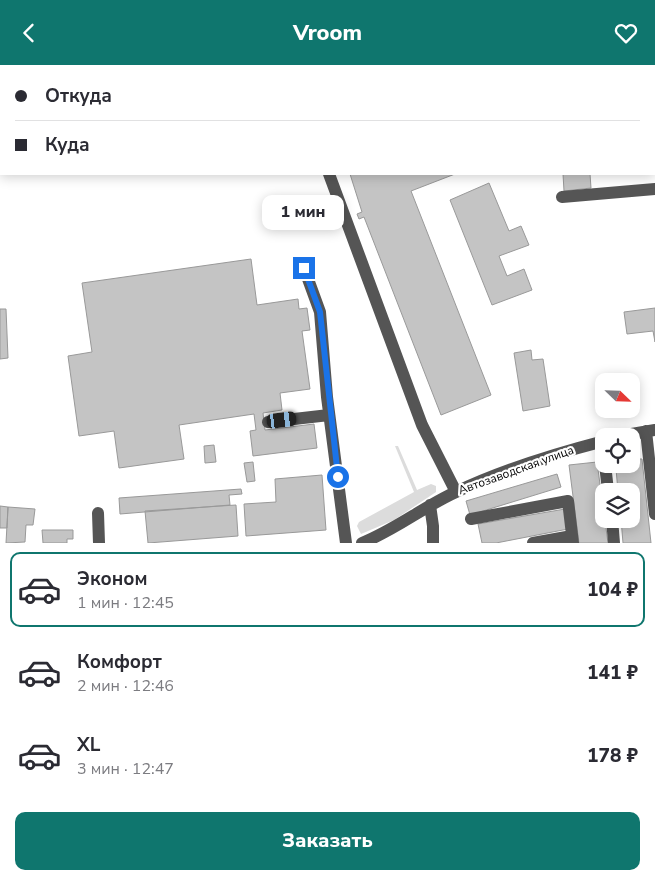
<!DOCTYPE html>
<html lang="ru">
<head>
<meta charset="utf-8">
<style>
  :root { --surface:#fff; --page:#f2f2f3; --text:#2b2b33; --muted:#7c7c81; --line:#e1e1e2; --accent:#0f766e }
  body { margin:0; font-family:"Nunito Sans",sans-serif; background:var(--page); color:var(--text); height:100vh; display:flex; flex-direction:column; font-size:19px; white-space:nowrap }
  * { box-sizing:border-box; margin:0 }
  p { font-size:16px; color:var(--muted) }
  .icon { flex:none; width:28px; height:28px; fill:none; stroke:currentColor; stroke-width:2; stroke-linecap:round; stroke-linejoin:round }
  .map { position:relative; height:478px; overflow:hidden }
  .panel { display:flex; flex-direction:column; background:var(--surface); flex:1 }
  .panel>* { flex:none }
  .guide { position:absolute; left:0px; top:0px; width:655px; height:110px; box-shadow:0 2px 12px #0003; display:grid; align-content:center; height:110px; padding:0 15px; background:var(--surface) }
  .needle { width:32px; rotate:113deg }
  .controls { position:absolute; left:595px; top:308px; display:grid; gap:10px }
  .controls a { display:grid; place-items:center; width:45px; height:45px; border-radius:10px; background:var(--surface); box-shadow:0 2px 12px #0003; font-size:25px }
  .end { position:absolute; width:22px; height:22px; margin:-11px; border:6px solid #1a73e8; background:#fff; box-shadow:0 0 0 2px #fff }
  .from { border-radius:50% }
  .bubble { position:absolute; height:35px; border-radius:10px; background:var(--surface); box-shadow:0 2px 12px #0003; font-size:16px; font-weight:800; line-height:35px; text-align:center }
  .car { position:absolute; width:15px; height:30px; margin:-15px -8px; border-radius:6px; box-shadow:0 0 4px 1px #0007; background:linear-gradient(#222 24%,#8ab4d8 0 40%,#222 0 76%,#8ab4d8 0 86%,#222 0) }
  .guide b { display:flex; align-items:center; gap:18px; height:48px; font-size:19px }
  .guide b+b { border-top:1px solid var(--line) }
  .guide i { width:12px; height:12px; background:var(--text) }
  ul { padding:9px 0 0; list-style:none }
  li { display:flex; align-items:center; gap:15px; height:75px; margin:0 10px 8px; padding:0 5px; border:2px solid transparent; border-radius:10px }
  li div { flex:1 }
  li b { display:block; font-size:19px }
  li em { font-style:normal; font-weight:800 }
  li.current { border-color:var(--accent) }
  li>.icon { width:45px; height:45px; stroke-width:1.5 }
  .button { display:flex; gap:10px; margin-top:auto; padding:10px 15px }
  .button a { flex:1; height:58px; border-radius:10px; background:var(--accent); color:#fff; font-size:20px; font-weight:800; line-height:58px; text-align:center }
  header { display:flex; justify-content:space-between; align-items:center; height:65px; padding:0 15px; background:var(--accent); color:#fff; font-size:22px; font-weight:800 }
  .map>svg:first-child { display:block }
  .green { fill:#dcdcdc }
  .building { fill:#c4c4c4; stroke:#999 }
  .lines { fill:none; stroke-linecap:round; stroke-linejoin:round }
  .minor { stroke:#555; stroke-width:12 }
  .route { stroke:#1a73e8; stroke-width:6 }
  .labels { text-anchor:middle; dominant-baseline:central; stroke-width:4.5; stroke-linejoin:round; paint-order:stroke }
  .street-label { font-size:12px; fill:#000; stroke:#fff }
</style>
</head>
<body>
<header><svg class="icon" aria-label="back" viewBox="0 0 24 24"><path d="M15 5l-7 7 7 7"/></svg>Vroom<svg class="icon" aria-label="heart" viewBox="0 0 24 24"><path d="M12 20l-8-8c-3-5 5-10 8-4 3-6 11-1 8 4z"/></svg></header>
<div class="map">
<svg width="655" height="478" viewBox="0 0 655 478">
  <rect width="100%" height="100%" fill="#fff"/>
  <path class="green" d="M395,381H398L417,425L431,419L436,421V427L394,455L361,469L357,461L359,457L414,427Z"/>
  <path class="building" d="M0,0L51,1H1L0,64Z
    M437,0H469V1H433Z
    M579,0H641L578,1Z
    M350,109H455L411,126L491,330L441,350L364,152L359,154L357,149L362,147Z
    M563,109H590L591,123L564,126Z
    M489,118L509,166L521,161L529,180L499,191L507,211L524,204L532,225L492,240L450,135Z
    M251,194L257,240L298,234L299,244L307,243L310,265L302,266L310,324L280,328L282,345L263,348L265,365L314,359L317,383L253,391L250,366L256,365L254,349L179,360L184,394L119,403L114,366L79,371L68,291L92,287L82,218Z
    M655,243V277L653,266L627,269L624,247Z
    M0,244H6L8,293L0,294Z
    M531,285L532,295L543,294L550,341L523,346L514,288Z
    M214,380L216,397L205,398L204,381Z
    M631,387H638L639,394H642L651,478H623L621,454H631V426H618L616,404L621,403V399H631Z
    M253,397L255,416L247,417L244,398Z
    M597,397L608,478H579L569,400Z
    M557,409L561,422L470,450L466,436Z
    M322,410L326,465L246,471L244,439L276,437L275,414Z
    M241,424L242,429L229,430L230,440L120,449L119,433Z
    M236,440L238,471L148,478L145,446Z
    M0,441L8,442L7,463H0Z
    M8,442L35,444L33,460H26L25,477L6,478Z
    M565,444L568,464L496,478H482L478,459Z
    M42,465H73V474H67V478H43Z"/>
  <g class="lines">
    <path class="minor" d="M73,0V1
      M289,0V1
      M329,109L422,360L456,427
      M562,132L655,124
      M304,203L320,247L327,332L346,478
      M268,357L329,350
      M646,366L655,449
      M620,371L655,365
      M605,399L608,426
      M430,440L433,461V478
      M98,448L99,478
      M471,454L568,436L573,478
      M612,454L614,478
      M362,478C395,465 423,442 456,427C502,405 554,389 604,376
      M533,478L572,471"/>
  </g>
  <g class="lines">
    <path class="route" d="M304,203L320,247L338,412"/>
  </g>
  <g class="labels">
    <g class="street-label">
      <text transform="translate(516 405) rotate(-20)">Автозаводская улица</text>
    </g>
  </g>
</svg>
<div class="controls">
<a><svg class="needle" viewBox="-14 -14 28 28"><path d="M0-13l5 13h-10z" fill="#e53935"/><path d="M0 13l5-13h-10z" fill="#7c7c81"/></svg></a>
<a><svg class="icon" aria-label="locate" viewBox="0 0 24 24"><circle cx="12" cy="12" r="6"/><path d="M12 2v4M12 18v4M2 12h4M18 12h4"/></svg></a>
<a><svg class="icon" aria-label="layers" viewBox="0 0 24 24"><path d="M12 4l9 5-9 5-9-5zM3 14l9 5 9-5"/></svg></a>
</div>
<i class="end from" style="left:338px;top:412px"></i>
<i class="end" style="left:304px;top:203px"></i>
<div class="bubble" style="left:262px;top:130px;width:82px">1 мин</div>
<i class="car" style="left:282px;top:355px;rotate:83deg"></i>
<div class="guide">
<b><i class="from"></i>Откуда</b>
<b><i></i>Куда</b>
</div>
</div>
<section class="panel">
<ul>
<li class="current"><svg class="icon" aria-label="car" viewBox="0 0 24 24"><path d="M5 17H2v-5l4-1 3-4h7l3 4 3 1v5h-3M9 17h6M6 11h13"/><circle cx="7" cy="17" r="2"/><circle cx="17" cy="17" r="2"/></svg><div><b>Эконом</b><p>1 мин · 12:45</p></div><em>104 ₽</em></li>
<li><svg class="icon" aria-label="car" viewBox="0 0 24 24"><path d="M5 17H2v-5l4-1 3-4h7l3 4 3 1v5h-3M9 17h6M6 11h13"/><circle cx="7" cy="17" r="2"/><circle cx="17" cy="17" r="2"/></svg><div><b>Комфорт</b><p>2 мин · 12:46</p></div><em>141 ₽</em></li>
<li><svg class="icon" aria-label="car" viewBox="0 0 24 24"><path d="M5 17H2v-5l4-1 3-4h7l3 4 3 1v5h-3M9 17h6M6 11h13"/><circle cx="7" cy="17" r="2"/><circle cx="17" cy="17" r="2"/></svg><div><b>XL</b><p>3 мин · 12:47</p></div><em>178 ₽</em></li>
</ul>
<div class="button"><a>Заказать</a></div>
</section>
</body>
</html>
